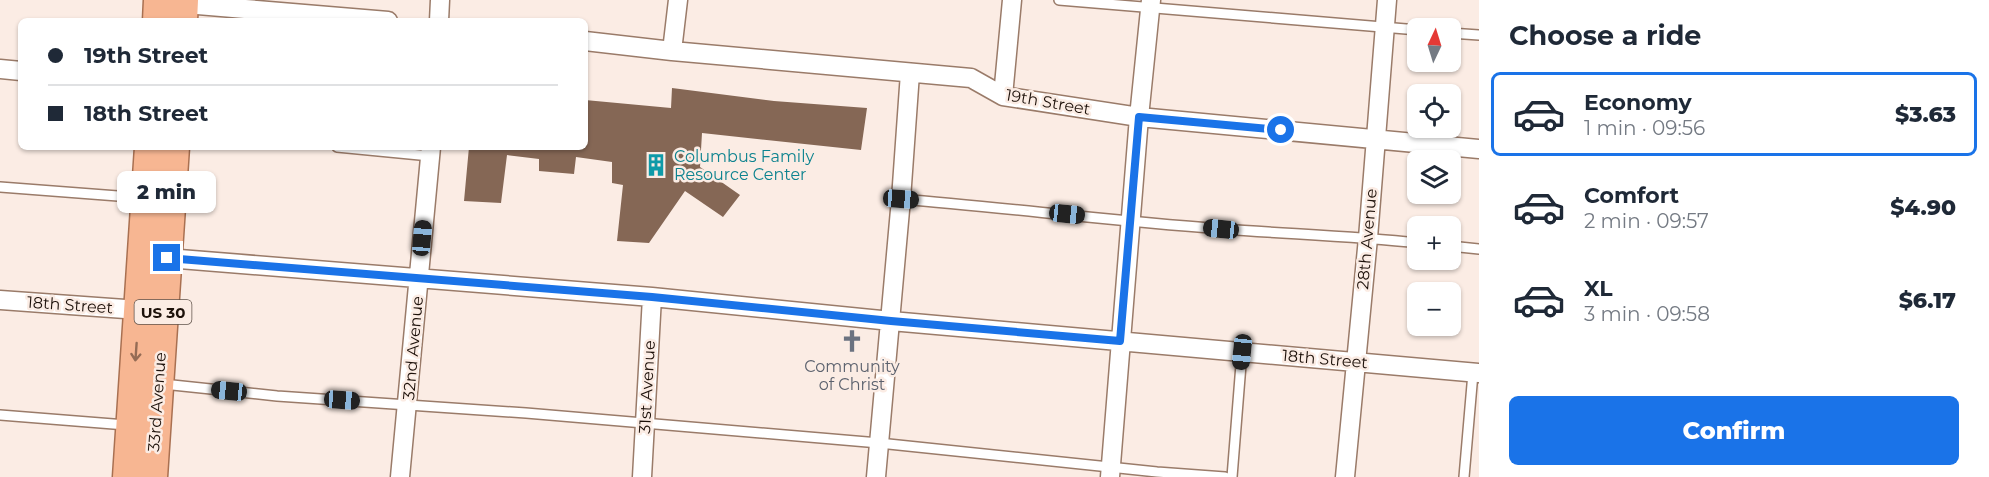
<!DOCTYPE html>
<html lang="en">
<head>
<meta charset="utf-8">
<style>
  :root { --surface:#fff; --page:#f6f6f7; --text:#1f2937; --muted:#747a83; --line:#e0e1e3; --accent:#1a73e8 }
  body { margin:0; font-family:Montserrat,sans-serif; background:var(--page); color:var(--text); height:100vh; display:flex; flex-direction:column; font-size:22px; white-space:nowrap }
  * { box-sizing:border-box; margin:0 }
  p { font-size:20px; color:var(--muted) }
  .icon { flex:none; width:33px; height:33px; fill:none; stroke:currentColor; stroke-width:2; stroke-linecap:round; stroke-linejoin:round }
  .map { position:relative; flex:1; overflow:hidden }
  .drawer { display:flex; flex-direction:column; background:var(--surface); width:510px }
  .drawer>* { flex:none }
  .banner { position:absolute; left:18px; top:18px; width:570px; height:132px; border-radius:9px; box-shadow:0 2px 4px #0004; display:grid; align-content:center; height:132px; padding:0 30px; background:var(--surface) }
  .needle { width:39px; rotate:4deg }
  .buttons { position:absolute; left:1407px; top:18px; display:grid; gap:12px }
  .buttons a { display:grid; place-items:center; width:54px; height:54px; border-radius:9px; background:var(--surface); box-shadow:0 2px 4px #0004; font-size:30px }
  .end { position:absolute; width:27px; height:27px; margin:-14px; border:8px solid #1a73e8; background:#fff; box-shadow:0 0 0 3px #fff }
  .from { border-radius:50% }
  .bubble { position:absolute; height:42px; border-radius:9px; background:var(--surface); box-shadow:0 2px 4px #0004; font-size:20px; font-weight:800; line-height:42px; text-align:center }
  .car { position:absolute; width:18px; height:36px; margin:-18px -9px; border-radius:8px; box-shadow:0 0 4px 2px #0007; background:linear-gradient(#222 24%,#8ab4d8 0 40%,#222 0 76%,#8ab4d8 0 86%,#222 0) }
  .banner b { display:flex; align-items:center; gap:21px; height:57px; font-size:22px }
  .banner b+b { border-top:2px solid var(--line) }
  .banner i { width:15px; height:15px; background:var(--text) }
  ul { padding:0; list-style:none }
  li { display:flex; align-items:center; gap:18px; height:84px; margin:0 12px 9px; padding:0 18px; border:3px solid transparent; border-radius:9px }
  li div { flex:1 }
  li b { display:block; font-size:22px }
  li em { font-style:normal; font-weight:800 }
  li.current { border-color:var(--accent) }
  li>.icon { width:54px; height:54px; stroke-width:1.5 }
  h2 { padding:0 30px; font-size:27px; line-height:72px }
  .primary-button { display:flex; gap:12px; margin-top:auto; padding:12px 30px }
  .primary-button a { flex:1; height:69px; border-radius:9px; background:var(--accent); color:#fff; font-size:24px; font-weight:800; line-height:69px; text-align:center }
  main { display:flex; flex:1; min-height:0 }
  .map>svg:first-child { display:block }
  .building { fill:#856755 }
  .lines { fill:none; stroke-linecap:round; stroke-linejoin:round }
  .service-casing { stroke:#9a7b69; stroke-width:12 }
  .minor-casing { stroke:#9a7b69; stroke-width:21 }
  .trunk-casing { stroke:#a97051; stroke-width:33 }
  .service { stroke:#fff; stroke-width:9 }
  .minor { stroke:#fff; stroke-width:18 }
  .trunk { stroke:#f7b692; stroke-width:30 }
  .oneway { stroke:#956c55 }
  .route { stroke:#1a73e8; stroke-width:8 }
  .labels { text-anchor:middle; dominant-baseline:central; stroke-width:5; stroke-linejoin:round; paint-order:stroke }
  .shield { fill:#fbece4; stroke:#60534b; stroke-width:1.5 }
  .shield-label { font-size:15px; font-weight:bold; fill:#1d110a }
  .street-label { font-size:16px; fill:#1d110a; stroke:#fbece4 }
  .culture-label { font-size:16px; fill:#0d838f; stroke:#fbece4; text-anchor:start }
  .worship-label { font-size:16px; fill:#5b616d; stroke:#fbece4 }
</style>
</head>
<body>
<main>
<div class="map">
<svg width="1479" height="477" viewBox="0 0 1479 477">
  <rect width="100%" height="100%" fill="#fbece4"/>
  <path class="building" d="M672,88L774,101L867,108L861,150L702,133L700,167L740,195L723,217L685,191L649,243L617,241L623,185L612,183V162L576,157L574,174L539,171V159L507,155L501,203L464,201L469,147H585V100L671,108Z"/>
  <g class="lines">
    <g class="service-casing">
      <path id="service" d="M1059,0L1418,30
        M1450,33L1479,35
        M337,147L430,156
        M0,187L144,198
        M901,199C1008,208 1115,221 1223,229C1288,234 1353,236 1418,243
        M1450,246L1479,249
        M163,384L277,396L526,413L879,443L1157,472L1225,477
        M0,415L126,425
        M1232,477L1242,352
        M1464,477L1473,373"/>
    </g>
    <g class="minor-casing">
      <path id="minor" d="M174,3L388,21
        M439,21L440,0
        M585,41L672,51L971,78L1003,96L1139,117L1479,149
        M672,51L678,0
        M0,69L21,71
        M1003,96L1012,0
        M167,258L652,297L891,321L1479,373
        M0,300L139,310
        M400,477L431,147
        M642,477L652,297
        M876,477L901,199L910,73
        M1110,477L1139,117L1151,0
        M1345,477L1368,238L1387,0"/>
    </g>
    <g class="trunk-casing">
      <path id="trunk" d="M158,21L159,0
        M182,21L183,0
        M128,477L150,147
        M152,477L174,147"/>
    </g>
    <use href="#service" class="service"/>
    <use href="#minor" class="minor"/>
    <use href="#trunk" class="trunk"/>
  </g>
  <defs><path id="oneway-shaft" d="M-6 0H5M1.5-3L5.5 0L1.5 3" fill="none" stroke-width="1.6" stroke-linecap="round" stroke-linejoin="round" transform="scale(1.5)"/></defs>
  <use class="oneway" href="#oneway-shaft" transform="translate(136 352) rotate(94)"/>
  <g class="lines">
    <path class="route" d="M167,258L652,297L891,321L1120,341L1139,117L1281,130"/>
  </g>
  <defs>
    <g id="building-bare" transform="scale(1.8)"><path d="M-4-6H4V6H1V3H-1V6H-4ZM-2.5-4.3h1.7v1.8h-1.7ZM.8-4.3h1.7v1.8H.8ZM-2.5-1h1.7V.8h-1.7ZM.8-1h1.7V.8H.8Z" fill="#0f9aa8" stroke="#fbece4" stroke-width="2.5" paint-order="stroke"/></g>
    <g id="church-bare" transform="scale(1.8)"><path d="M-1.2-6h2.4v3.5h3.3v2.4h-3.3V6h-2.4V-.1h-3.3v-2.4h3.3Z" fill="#6b7280" stroke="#fbece4" stroke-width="2.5" paint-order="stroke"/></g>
  </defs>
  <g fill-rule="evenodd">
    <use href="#building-bare" x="656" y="165"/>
    <use href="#church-bare" x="852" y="341"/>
  </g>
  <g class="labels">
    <rect class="shield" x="134.5" y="300" width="57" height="24" rx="4.5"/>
    <g class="shield-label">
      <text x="163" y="312">US 30</text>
    </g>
    <g class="street-label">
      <text transform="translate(1048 102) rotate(10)">19th Street</text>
      <text transform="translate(1367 239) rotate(-85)">28th Avenue</text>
      <text transform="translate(70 305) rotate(4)">18th Street</text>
      <text transform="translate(413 348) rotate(-85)">32nd Avenue</text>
      <text transform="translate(1325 359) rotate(5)">18th Street</text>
      <text transform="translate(647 387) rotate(-87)">31st Avenue</text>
      <text transform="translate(157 402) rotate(-86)">33rd Avenue</text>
    </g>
    <g class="culture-label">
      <text x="674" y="156">Columbus Family<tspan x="674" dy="18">Resource Center</tspan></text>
    </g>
    <g class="worship-label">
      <text x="852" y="366">Community<tspan x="852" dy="18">of Christ</tspan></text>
    </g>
  </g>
</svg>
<div class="buttons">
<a><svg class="needle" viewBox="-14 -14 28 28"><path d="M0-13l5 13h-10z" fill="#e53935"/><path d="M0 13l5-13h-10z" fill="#747a83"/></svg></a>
<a><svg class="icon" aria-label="locate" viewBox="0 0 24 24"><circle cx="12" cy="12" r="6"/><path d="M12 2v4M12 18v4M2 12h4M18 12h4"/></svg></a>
<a><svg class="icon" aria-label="layers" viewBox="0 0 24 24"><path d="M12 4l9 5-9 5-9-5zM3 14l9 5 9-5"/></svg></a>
<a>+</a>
<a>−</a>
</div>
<i class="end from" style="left:1281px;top:130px"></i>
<i class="end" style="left:167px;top:258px"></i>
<div class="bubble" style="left:117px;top:171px;width:99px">2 min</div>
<i class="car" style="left:901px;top:199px;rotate:94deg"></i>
<i class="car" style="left:1067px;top:214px;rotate:96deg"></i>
<i class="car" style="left:1221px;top:229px;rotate:276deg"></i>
<i class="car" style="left:422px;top:238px;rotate:5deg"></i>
<i class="car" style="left:1242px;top:352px;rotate:186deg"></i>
<i class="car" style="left:229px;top:391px;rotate:276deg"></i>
<i class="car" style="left:342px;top:400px;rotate:94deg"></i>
<div class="banner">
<b><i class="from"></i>19th Street</b>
<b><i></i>18th Street</b>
</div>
</div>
<section class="drawer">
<h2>Choose a ride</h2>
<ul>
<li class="current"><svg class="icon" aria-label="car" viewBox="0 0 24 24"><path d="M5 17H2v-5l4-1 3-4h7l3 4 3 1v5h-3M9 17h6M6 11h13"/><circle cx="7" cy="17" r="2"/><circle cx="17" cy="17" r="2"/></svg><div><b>Economy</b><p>1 min · 09:56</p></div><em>$3.63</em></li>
<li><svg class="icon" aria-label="car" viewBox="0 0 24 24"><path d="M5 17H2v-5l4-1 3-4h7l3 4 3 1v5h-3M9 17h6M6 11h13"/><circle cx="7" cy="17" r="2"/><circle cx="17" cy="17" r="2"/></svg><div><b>Comfort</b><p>2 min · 09:57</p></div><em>$4.90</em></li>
<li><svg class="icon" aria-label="car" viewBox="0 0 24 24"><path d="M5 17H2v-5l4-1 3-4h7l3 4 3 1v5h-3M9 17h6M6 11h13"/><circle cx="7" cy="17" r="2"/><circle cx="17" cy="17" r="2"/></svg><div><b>XL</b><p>3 min · 09:58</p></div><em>$6.17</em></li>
</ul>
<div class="primary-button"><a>Confirm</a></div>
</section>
</main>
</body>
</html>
